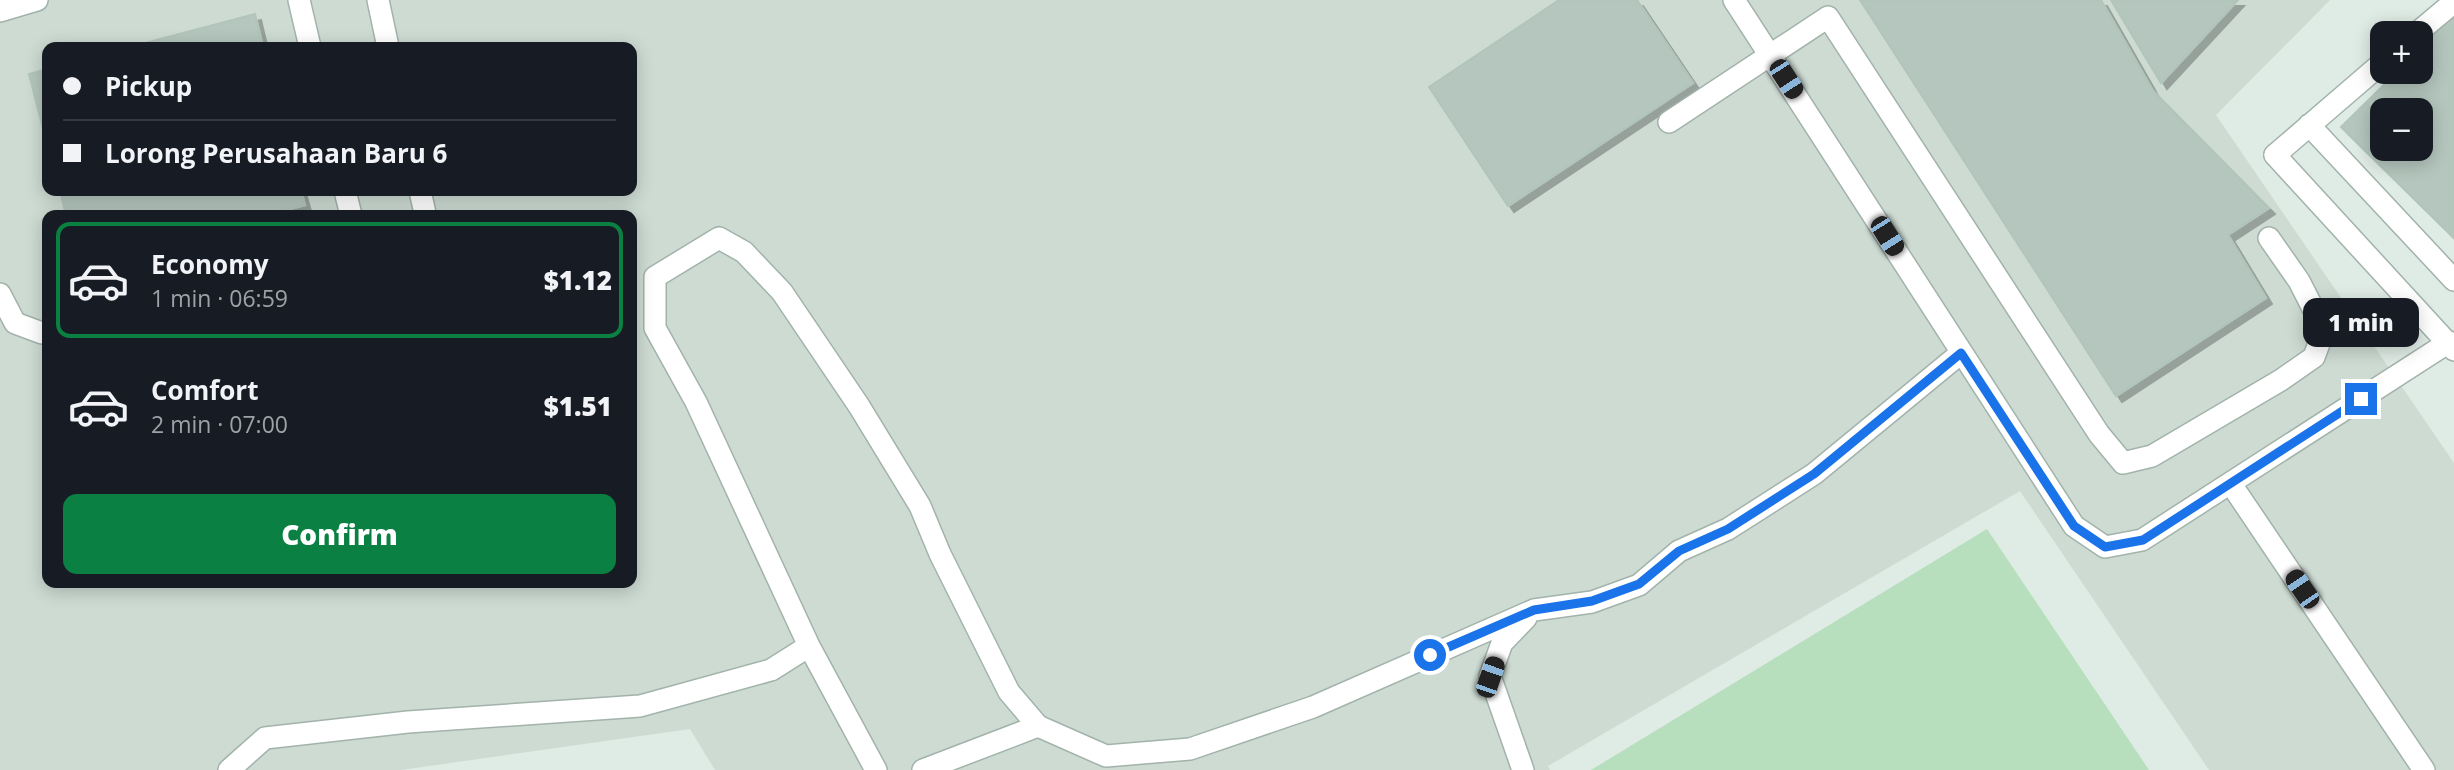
<!DOCTYPE html>
<html lang="en">
<head>
<meta charset="utf-8">
<style>
  :root { --surface:#171b24; --page:#20242c; --text:#f1f3f6; --muted:#9ea1a6; --line:#363941; --accent:#0b8043 }
  body { margin:0; font-family:"Open Sans",sans-serif; background:var(--page); color:var(--text); height:100vh; display:flex; flex-direction:column; font-size:26px; white-space:nowrap }
  * { box-sizing:border-box; margin:0 }
  p { font-size:23px; color:var(--muted) }
  .icon { flex:none; width:38px; height:38px; fill:none; stroke:currentColor; stroke-width:2; stroke-linecap:round; stroke-linejoin:round }
  .map { position:relative; flex:1; overflow:hidden }
  .side { position:absolute; left:42px; top:210px; width:595px; height:378px; display:flex; flex-direction:column; background:var(--surface); border-radius:14px; box-shadow:0 4px 18px #0003 }
  .side>* { flex:none }
  .guide { position:absolute; left:42px; top:42px; width:595px; height:154px; border-radius:14px; box-shadow:0 4px 18px #0003; display:grid; align-content:center; height:154px; padding:0 21px; background:var(--surface) }
  .tools { position:absolute; left:2370px; top:21px; display:grid; gap:14px }
  .tools a { display:grid; place-items:center; width:63px; height:63px; border-radius:14px; background:var(--surface); box-shadow:0 4px 18px #0003; font-size:35px }
  .end { position:absolute; width:32px; height:32px; margin:-16px; border:9px solid #1a73e8; background:#fff; box-shadow:0 0 0 4px #fff }
  .from { border-radius:50% }
  .bubble { position:absolute; height:49px; border-radius:14px; background:var(--surface); box-shadow:0 4px 18px #0003; font-size:23px; font-weight:800; line-height:49px; text-align:center }
  .car { position:absolute; width:21px; height:42px; margin:-21px -10px; border-radius:9px; box-shadow:0 0 5px 2px #0007; background:linear-gradient(#222 24%,#8ab4d8 0 40%,#222 0 76%,#8ab4d8 0 86%,#222 0) }
  .guide b { display:flex; align-items:center; gap:24px; height:66px; font-size:26px }
  .guide b+b { border-top:2px solid var(--line) }
  .guide i { width:18px; height:18px; background:var(--text) }
  ul { padding:12px 0 0; list-style:none }
  li { display:flex; align-items:center; gap:21px; height:116px; margin:0 14px 10px; padding:0 7px; border:4px solid transparent; border-radius:14px }
  li div { flex:1 }
  li b { display:block; font-size:26px }
  li em { font-style:normal; font-weight:800 }
  li.on { border-color:var(--accent) }
  li>.icon { width:63px; height:63px; stroke-width:1.5 }
  .primary-button { display:flex; gap:14px; margin-top:auto; padding:14px 21px }
  .primary-button a { flex:1; height:80px; border-radius:14px; background:var(--accent); color:#fff; font-size:28px; font-weight:800; line-height:80px; text-align:center }
  .map>svg:first-child { display:block }
  .built { fill:#cddbd3; fill-rule:evenodd }
  .green { fill:#b7debd }
  .building { fill:#b4c6bd; stroke:#b1c5bb; stroke-width:2; fill-rule:evenodd; filter:url(#shadow) }
  .lines { fill:none; stroke-linecap:round; stroke-linejoin:round }
  .service-casing { stroke:#a2b3ab; stroke-width:24 }
  .minor-casing { stroke:#a2b3ab; stroke-width:24 }
  .service { stroke:#fff; stroke-width:21 }
  .minor { stroke:#fff; stroke-width:21 }
  .route { stroke:#1a73e8; stroke-width:9 }
</style>
</head>
<body>
<div class="map">
<svg width="2454" height="770" viewBox="0 0 2454 770">
  <defs>
    <filter id="shadow"><feDropShadow dx="6" dy="6" stdDeviation="0" flood-color="#0004"/></filter>
  </defs>
  <rect width="100%" height="100%" fill="#dfebe5"/>
  <path class="built" d="M0,0H2330L2216,115L2454,463V770H2209L2020,491L1548,766L1550,770H715L690,729L401,770H0ZM47,47H632V191H47ZM47,215H632V583H47Z"/>
  <path class="green" d="M1987,529L2149,770H1591Z"/>
  <path class="building" d="M1559,0H1637L1693,83L1508,206L1429,87Z
    M1860,0H2101L2153,91L2269,208L2228,235L2266,298L2116,396Z
    M2111,0H2238L2161,83Z
    M255,14L263,47H130Z
    M2454,15V238L2341,127L2397,72H2420V48ZM2382,110H2420V149H2382Z
    M47,69V144L29,74Z
    M60,191H301L305,205L268,215H66Z"/>
  <g class="lines">
    <g class="service-casing">
      <path id="service" d="M299,0L310,47
        M378,0L388,47
        M0,11L37,0
        M2417,33L2454,2
        M1669,122L1828,17L2099,434L2123,463L2152,456L2281,380L2314,357L2324,330L2299,281L2269,238
        M2309,125L2454,280
        M2275,155L2382,63
        M345,191L351,215
        M420,191L425,213
        M0,294L15,323L42,333L47,331
        M2231,484L2424,770
        M229,770L265,738L408,722L640,706L771,670L809,646
        M876,770L809,646L696,402L655,328V277L719,238L744,252L782,292L859,406L920,506L940,554L1009,692L1038,726
        M923,770L1038,726L1106,756L1190,749L1313,707L1534,610L1592,602L1639,585L1679,551L1728,529L1814,474L1961,353
        M1523,770L1490,676L1502,643L1526,618"/>
    </g>
    <g class="minor-casing">
      <path id="minor" d="M1734,0L2074,526L2105,547L2142,540L2449,342
        M2275,155L2454,350"/>
    </g>
    <use href="#service" class="service"/>
    <use href="#minor" class="minor"/>
  </g>
  <g class="lines">
    <path class="route" d="M1430,655L1534,610L1592,601L1639,584L1679,551L1728,529L1814,474L1961,353L2074,526L2105,547L2143,540L2361,399"/>
  </g>
</svg>
<div class="tools">
<a>+</a>
<a>−</a>
</div>
<i class="end from" style="left:1430px;top:655px"></i>
<i class="end" style="left:2361px;top:399px"></i>
<div class="bubble" style="left:2303px;top:298px;width:116px">1 min</div>
<i class="car" style="left:1786px;top:79px;rotate:147deg"></i>
<i class="car" style="left:1887px;top:236px;rotate:148deg"></i>
<i class="car" style="left:2302px;top:589px;rotate:326deg"></i>
<i class="car" style="left:1490px;top:677px;rotate:19deg"></i>
<div class="guide">
<b><i class="from"></i>Pickup</b>
<b><i></i>Lorong Perusahaan Baru 6</b>
</div>
<section class="side">
<ul>
<li class="on"><svg class="icon" aria-label="car" viewBox="0 0 24 24"><path d="M5 17H2v-5l4-1 3-4h7l3 4 3 1v5h-3M9 17h6M6 11h13"/><circle cx="7" cy="17" r="2"/><circle cx="17" cy="17" r="2"/></svg><div><b>Economy</b><p>1 min · 06:59</p></div><em>$1.12</em></li>
<li><svg class="icon" aria-label="car" viewBox="0 0 24 24"><path d="M5 17H2v-5l4-1 3-4h7l3 4 3 1v5h-3M9 17h6M6 11h13"/><circle cx="7" cy="17" r="2"/><circle cx="17" cy="17" r="2"/></svg><div><b>Comfort</b><p>2 min · 07:00</p></div><em>$1.51</em></li>
</ul>
<div class="primary-button"><a>Confirm</a></div>
</section>
</div>
</body>
</html>
